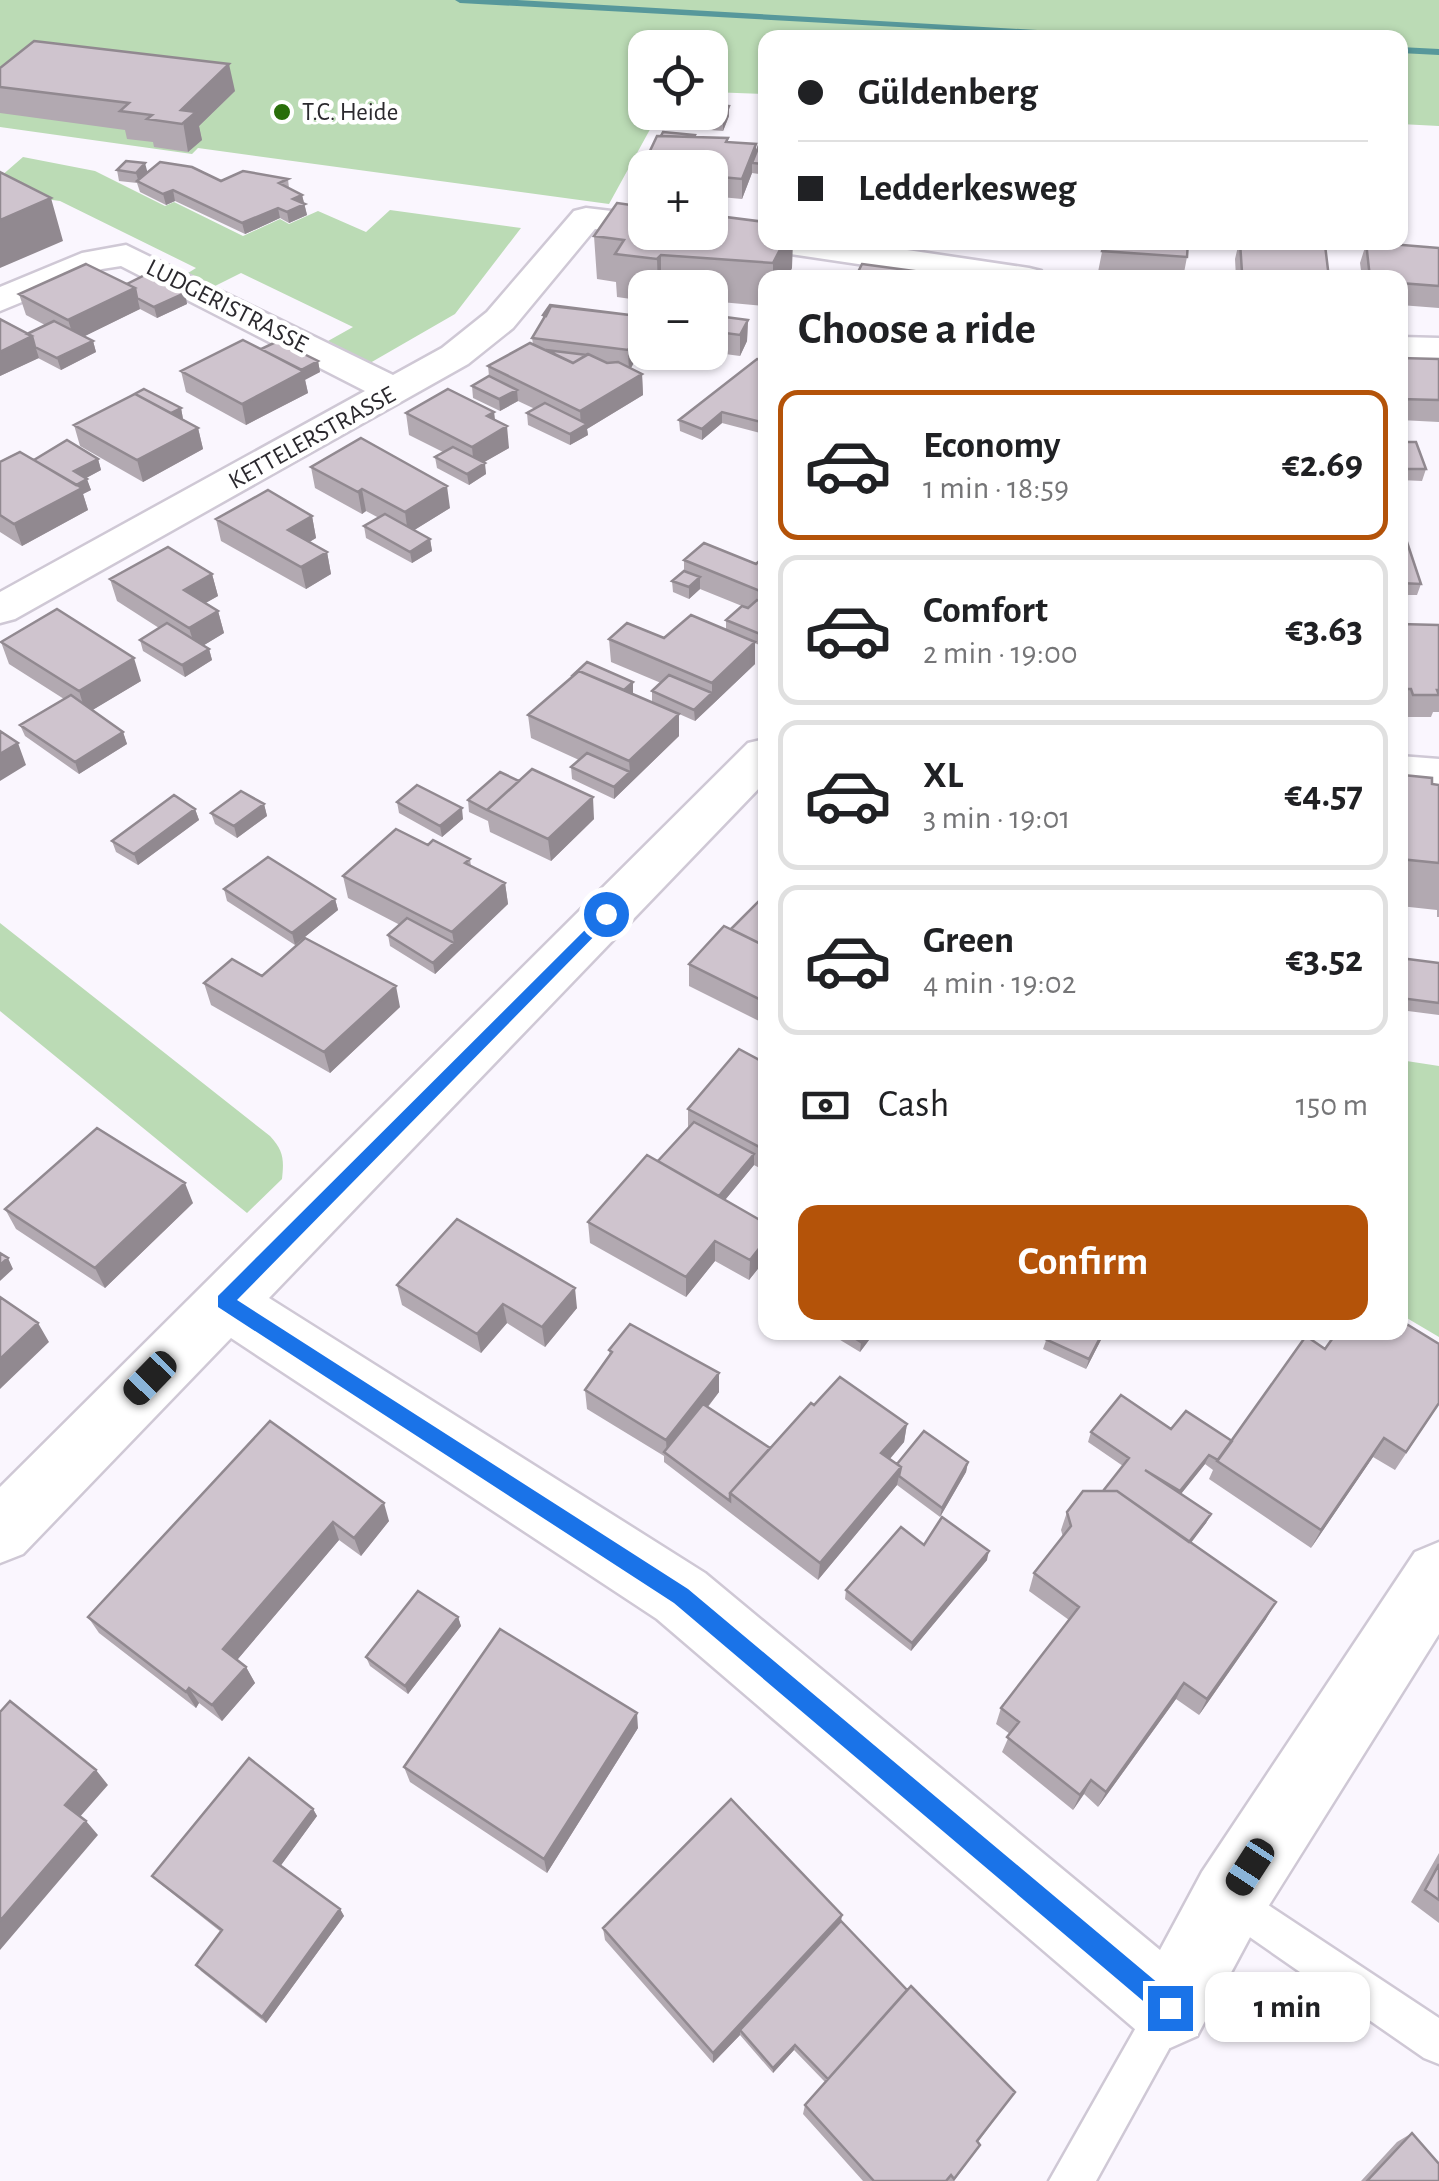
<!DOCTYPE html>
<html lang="en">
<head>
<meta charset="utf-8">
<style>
  :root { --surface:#fff; --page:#f6f6f6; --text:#202124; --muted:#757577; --line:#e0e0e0; --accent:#b45309 }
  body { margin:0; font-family:"Alegreya Sans",sans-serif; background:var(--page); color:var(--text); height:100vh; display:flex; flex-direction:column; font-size:38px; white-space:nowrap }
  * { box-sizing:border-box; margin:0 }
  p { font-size:32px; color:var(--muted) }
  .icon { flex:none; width:55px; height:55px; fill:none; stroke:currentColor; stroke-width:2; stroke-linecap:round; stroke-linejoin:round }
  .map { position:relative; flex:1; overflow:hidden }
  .side { position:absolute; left:758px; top:270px; width:650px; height:1070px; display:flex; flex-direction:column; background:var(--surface); border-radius:20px; box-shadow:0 2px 8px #0004 }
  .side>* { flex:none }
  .hud { position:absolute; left:758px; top:30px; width:650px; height:220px; border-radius:20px; box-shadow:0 2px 8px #0004; display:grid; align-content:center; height:220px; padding:0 40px; background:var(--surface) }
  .buttons { position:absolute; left:628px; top:30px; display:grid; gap:20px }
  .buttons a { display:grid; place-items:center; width:100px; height:100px; border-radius:20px; background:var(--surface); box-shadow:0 2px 8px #0004; font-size:50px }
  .end { position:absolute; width:45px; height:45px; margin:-22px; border:12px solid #1a73e8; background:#fff; box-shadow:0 0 0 5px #fff }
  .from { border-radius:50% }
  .bubble { position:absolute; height:70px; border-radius:20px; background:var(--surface); box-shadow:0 2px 8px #0004; font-size:32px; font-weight:700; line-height:70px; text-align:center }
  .car { position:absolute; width:30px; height:60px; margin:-30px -15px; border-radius:12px; box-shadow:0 0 8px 2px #0007; background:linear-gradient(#222 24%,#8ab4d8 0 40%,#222 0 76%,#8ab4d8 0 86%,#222 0) }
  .hud b { display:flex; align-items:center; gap:35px; height:95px; font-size:38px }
  .hud b+b { border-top:2px solid var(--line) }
  .hud i { width:25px; height:25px; background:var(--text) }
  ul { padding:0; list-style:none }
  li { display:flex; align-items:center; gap:30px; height:150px; margin:0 20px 15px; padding:0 20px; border:5px solid var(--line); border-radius:20px }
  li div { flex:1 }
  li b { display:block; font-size:38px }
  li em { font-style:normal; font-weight:700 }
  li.active { border-color:var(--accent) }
  li>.icon { width:90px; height:90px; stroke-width:1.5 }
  h2 { padding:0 40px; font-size:45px; line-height:120px }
  .pay { display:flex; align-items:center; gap:25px; height:110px; padding:0 40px; font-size:38px }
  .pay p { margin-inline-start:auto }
  .primary-button { display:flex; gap:20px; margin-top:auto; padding:20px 40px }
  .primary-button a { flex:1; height:115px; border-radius:20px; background:var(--accent); color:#fff; font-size:40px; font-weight:700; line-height:115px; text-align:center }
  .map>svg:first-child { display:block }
  .green { fill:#bbdbb5 }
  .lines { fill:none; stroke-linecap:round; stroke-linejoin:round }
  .stream { fill:#57989b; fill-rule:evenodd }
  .lane-casing { stroke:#cfc8d5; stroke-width:5 }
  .street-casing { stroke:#cfc8d5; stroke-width:5 }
  .lane { fill:#fff; fill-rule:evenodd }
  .street { fill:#fff; fill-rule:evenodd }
  .wall { fill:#b2a9b1 }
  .shaded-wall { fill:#918990 }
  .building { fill:#cfc4ce; stroke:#918990; stroke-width:2.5 }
  .route { fill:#1a73e8 }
  .poi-dot { fill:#296e0a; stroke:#fff; stroke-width:4 }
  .labels { text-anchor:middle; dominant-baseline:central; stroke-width:9; stroke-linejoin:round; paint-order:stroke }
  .far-poi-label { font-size:25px; fill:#2b292e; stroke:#fff; text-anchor:start }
  .far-street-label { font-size:25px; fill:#2b292e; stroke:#fff }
</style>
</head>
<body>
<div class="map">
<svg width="1439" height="2181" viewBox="0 0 1439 2181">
  <rect width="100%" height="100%" fill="#faf6fe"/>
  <path class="green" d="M0,0H1439V126L1400,124V38H765V94L710,92V48H645V112L659,113L609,204L198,148L192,154L0,127Z
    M23,157L95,171L165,206L174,202L243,236L280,219L289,224L318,211L366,232L390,210L521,228L455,314L370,363L328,341L353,327L241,273L215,286L188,273L196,268L60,201L0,193V177Z
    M0,923L270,1136C284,1151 284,1160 282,1179L247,1213L0,1011Z
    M1400,1060L1439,1066V1337L1400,1314Z"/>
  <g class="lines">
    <path class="stream" d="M455,0H517L1174,38H1101L460,3Z
      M1400,47L1439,49V55L1400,53Z"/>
    <g class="lane-casing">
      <path id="lane" d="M1229,1879L1439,2018V2064L1424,2058L1215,1913L1209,1899L1215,1885Z
        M1170,1988L1185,1994L1191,2009L1096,2181H1049L1155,1994Z"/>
    </g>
    <g class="street-casing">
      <path id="street" d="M586,208L645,215V232H655L645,235L595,229L513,328L468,364L15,619L0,623V592L365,391L121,266L102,269L0,311V287L82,253L126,245L393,375L442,348L487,312L574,211Z
        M765,235V242H853L1029,268L1041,271L1046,278H953L777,252L765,249L760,242Z
        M1400,337L1439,338V360L1400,359Z
        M765,739V782L269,1298L705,1573L1160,1950L1202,1872L1415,1552L1439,1542V1634L1256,1926L1197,2036L1170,2048L1143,2036L657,1619L231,1338L23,1554L0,1563V1487L748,743Z
        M1400,756L1439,759V791L1400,788Z"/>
    </g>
    <use href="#lane" class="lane"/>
    <use href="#street" class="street"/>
  </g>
  <path class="wall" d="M0,68L235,91L199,126L202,140L188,152L154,147L153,142L127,139L125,130L0,113Z
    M729,116L723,131L671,127L670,117Z
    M663,132L695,135V137L728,138V142L756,144V154L762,138H765V175L752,173L742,199L710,196V168H645V191L641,190V170L657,136H661Z
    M117,170L221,181L288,179L289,188L302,195L307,215L289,223L280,218L245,234L175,201L166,205L140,192L137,183L119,181Z
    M617,203L792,268L787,278H765V306L710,301V288H645V301L617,297L616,282L597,279L594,236Z
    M1104,242L1187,257L1183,278L1098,272Z
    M1239,242H1295L1329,278H1236L1235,259Z
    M1352,242H1378L1439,248V308L1400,305V278H1362L1360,263L1366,244Z
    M127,284L185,293L187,304L157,318L140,309L84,336L93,341L96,352L61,370L38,358L0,376V319L27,334L45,325L26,315L19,294Z
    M543,315H630L631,369L642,374L643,395L587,429L588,435L570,445L528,425L527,413L535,409L518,401L500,411L473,398L472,386L489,376L488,366L533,344L532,338L543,319Z
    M710,315L748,320L747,341L740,356L710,352Z
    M261,349L318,361L320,372L305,379L308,393L246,425L186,392L181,371Z
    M1400,358L1439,359V422L1400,420Z
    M765,361L764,434L722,423L702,440L680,431L679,420Z
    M181,408L183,419L198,428L203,449L143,482L80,446L74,425Z
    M494,412L495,420L509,448L484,462L486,474L469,485L437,468L435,457L443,452L409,435L406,413Z
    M1400,442L1426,469L1422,481L1400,480Z
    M98,459L101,470L86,478L91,490L83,494L88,510L22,546L0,532V462Z
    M311,467L450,508L414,530L430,539L432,551L412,563L366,538L364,526L379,518L366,511L362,514L315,488Z
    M312,516L316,538L309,542L327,552L331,574L306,589L221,541L216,519Z
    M1400,536L1421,584L1417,595H1400Z
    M765,556V648L755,643V664L695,721L652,702V691L661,683L611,662L609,639L664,638L726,630V620L742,606L700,589L689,599L673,592L672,581L684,571V560L756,564Z
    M212,574L218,596L205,603L218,611L224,633L204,645L209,649L212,660L185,677L143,651L140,640L159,628L117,601L110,579Z
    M1400,624L1439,625V712H1433L1431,717H1405L1403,711H1400Z
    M1,642L141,681L92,710L123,732L127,744L79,774L25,736L20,725L64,699L9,664Z
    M633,694L679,736L614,799L572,779L571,767L579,760L531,738L528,715Z
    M1403,775L1439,785V917H1437V910L1400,906V781Z
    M519,781L594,819L551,861L490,832L488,821L469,812L468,800Z
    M397,802L463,819L442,837L399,813Z
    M264,804L267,816L237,838L215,824L211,813Z
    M195,809L199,820L138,865L116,852L112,841Z
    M428,845L470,859L471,866L505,883L508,904L435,974L390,946L388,935L400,925L348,898L343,876Z
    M224,889L335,899L338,910L295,945L227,901Z
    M765,895V1024L689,986V964L731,929Z
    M1400,958L1439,963V1015L1400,1010Z
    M262,976L400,1007L330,1073L211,1005L204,983Z
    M765,1063V1171L754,1165L725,1200L765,1223V1260L749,1280L715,1261L686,1297L590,1243L588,1222L658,1161L688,1128V1109Z
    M193,1203L105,1288L16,1229L5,1209Z
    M397,1285L577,1308L545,1347L507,1323L481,1353L402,1305Z
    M827,1332H875L860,1352Z
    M1049,1332H1105L1086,1369L1043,1349Z
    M1325,1349L1439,1404L1395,1470L1373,1457L1311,1548L1209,1479L1213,1470L1205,1464L1181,1494L1211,1514L1206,1523L1191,1543L1266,1619L1199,1715L1176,1699L1098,1807L1084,1794L1073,1810L1002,1752L1010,1734L996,1724L1001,1708L1069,1620L1029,1591L1034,1573L1063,1537L1061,1530L1067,1512L1103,1491L1123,1466L1088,1442L1091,1432L1171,1429L1232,1441Z
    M609,1350L719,1392L708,1407L770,1448L814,1405L907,1424L904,1442L889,1459L897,1464L968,1462L966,1472L940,1517L897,1485L818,1580L664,1462V1456L587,1409L585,1390L610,1356Z
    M270,1421L389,1521L361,1556L339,1540L237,1660L246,1667L255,1683L222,1721L199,1703L196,1708L99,1633L88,1617Z
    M924,1545L987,1560L911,1651L845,1599L846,1590Z
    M458,1617L461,1626L408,1694L370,1666L366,1657Z
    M638,1728L547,1873L410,1782L404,1767Z
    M313,1809L317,1816L281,1865L340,1909L344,1916L266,2023L201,1971L196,1965L221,1932L158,1882L152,1876Z
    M1439,1853V1923L1411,1902Z
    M841,1921L907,1990L1015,2092L978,2142L980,2145L954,2181H863L803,2114L805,2105L825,2082L794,2050L773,2073L740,2035L713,2063L605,1940L603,1928Z
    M1412,2133L1439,2181H1361L1397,2142Z"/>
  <path class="shaded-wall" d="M229,64L235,91L199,126L202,140L188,152L181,110Z
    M729,106V116L723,131V121Z
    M756,144V163H752V173L742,199V179Z
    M145,163L148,174L139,183L136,173Z
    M173,190L175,201L166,205L163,194Z
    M302,195L307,215L289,223L287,212L293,199Z
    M51,198L63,241L0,268V220Z
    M278,208L280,218L245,234L242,223Z
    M784,242H793L792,268L787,278H773V263Z
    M661,255V288H658L657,259Z
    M135,288L140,309L75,341L68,320Z
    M185,293L187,304L157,318L154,307Z
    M645,320V342L629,372L628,350Z
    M748,320L747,341L740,356V335Z
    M32,336L39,358L0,376V352Z
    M93,341L96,352L61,370L57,358Z
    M318,361L320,372L305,380L308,393L246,425L242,404Z
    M642,374L643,395L587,429L588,435L570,445V434L581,427L580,411Z
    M517,390L518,401L500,411L499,399Z
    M181,408L183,419L163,417Z
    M494,412L496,433L507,426L509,448L474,468L472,447L487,416Z
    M722,412V423L702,440V429Z
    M198,428L203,449L143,482L137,460Z
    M98,459L101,470L77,483L74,471Z
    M485,463L486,474L469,485L467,474Z
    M87,479L91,490L83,494L88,510L22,546L14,524L68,489Z
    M447,486L450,508L408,534L405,512Z
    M362,489L366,511L362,514L358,492Z
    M312,516L316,538L293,552L288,530Z
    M430,539L432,551L412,563L410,552Z
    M327,552L331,574L306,589L301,567Z
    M212,574L218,596L190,612L184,590Z
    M700,577V589L689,599V587Z
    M218,611L224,633L196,650L189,628Z
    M755,642V664L712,705V683Z
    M209,649L212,660L185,677L182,665Z
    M134,658L141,681L86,714L79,691Z
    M633,682V694L616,697Z
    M712,693V705L695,721L694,710Z
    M679,714V736L614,799V787L630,772L629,761Z
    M123,732L127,744L79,774L75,762Z
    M18,743L26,765L0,781V754Z
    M593,797L594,819L551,861L548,839Z
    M264,804L267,816L237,838L234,826Z
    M462,808L463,819L442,837L440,826Z
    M195,809L199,820L138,865L134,854Z
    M505,883L508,904L435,974L433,963L454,943L452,932Z
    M335,899L338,910L295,945L292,933Z
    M396,986L400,1007L330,1073L324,1052Z
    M754,1154V1165L715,1212V1201Z
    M185,1183L193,1203L105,1288L95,1268Z
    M715,1241V1261L686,1297V1277Z
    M765,1241V1260L749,1280L750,1260Z
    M8,1258L13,1269L0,1281V1265Z
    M575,1288L577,1308L545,1347L542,1327Z
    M503,1304L507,1323L481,1353L477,1334Z
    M38,1323L49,1342L0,1389V1359Z
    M868,1332H875L860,1352L861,1342Z
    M1103,1332H1105L1086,1369L1089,1359Z
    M719,1373V1392L669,1456L667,1454L666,1440Z
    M907,1424L904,1442L879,1472L881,1453Z
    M1384,1438L1373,1457L1311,1548L1321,1530Z
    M1209,1455L1205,1464L1176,1500L1180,1491Z
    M968,1462L966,1472L940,1517L942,1508Z
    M901,1467L897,1485L818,1580L820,1563Z
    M384,1503L389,1521L361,1556L354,1538Z
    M1211,1514L1206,1523L1179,1558L1184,1549Z
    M333,1522L339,1540L232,1666L223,1649Z
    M989,1551L987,1560L911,1651L912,1643Z
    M1276,1602L1266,1619L1199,1715L1207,1699Z
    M458,1617L461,1626L408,1694L405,1686Z
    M246,1667L255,1683L222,1721L212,1705Z
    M1184,1683L1176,1699L1098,1807L1106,1792Z
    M189,1688L199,1703L196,1708L186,1692Z
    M637,1713L638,1728L547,1873L544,1859Z
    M96,1770L108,1785L78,1819L65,1805Z
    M1091,1780L1084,1794L1073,1810L1080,1795Z
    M313,1809L317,1816L279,1868L274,1861Z
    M86,1821L98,1835L0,1950V1921Z
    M340,1909L344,1916L266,2023L262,2017Z
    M842,1915L840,1928L740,2030V2035L713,2063V2053Z
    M795,2045L794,2050L773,2073V2068Z"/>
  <path class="building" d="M34,41L229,64L181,110L196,112L182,124L147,119L152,115L120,111L129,103L0,87V68Z
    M710,104L729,106L723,121L670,117L672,112H710Z
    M663,132L695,135L694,137L661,136Z
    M657,136L728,138L726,142L756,144L742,179L710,176V168H645V171L641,170Z
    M762,138H765V164L752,163Z
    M126,161L145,163L136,173L117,170Z
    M160,162L192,167L221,181L243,171L288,179L279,183L302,195L293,199L305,204L287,212L278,208L242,223L173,190L163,194L137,181Z
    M0,172L51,198L0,220Z
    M617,203L645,207V232H710V215L765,222V242H784L773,263L661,255L657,259L615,254L624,240L594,236Z
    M1104,242H1188L1187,257L1102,251Z
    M1240,242H1295L1325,245L1329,278L1242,272Z
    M1366,242L1439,248V286L1400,283V278H1370Z
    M86,264L135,288L68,320L19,294Z
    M862,264L966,278H855Z
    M147,274L185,293L154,307L137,298L135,288L127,284Z
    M550,305L630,315L551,306L546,316L543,315Z
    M551,306L629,315L634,307L645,308V320L628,350L532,338Z
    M710,315L748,320L740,335L710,331Z
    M0,319L32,336L0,352Z
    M54,321L93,341L57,358L35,347L32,336L27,334Z
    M243,340L304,371L242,404L181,371Z
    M278,341L318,361L301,370L261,349Z
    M530,343L573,363L588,354L607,363L618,362L642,374L580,411L488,366Z
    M546,350L587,355L573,363Z
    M1400,358L1439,359V400L1400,399Z
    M757,359L765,361V423L722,412L702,429L679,420Z
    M489,376L517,390L499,399L472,386Z
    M144,389L181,408L171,413L135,394L127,398Z
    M448,389L494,412L487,416L507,426L472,447L406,413Z
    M135,394L198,428L137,460L74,425Z
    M545,403L587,424L570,434L527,413Z
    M361,438L447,486L405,512L362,489L358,492L311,467Z
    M67,440L98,459L74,471L87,479L76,485L34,460Z
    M1400,442H1416L1426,469H1400Z
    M453,447L485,463L467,474L435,457Z
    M20,452L82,488L14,524L0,515V462Z
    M268,490L312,516L288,530L327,552L301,567L216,519Z
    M385,514L430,539L410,552L364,526Z
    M1400,536H1405L1421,584L1400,583Z
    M704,543L756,564L765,556V593L684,560Z
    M168,547L212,574L184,590L218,611L189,628L110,579Z
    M684,571L700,577L689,587L672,581Z
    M757,600L765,604V636L726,620L742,606L748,608Z
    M57,609L134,658L79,691L1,642Z
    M691,615L755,642L712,683L609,639L627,623L664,638Z
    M167,623L209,649L182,665L140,640Z
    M1400,624L1439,625V690H1437L1439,695H1413L1411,689H1400Z
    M587,662L633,682L624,690L579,671L571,677Z
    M579,671L679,714L629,761L528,715Z
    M669,675L712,693L694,710L652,691Z
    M71,695L123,732L75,762L20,725Z
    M0,731L18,743L0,754Z
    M587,753L630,772L614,787L571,767Z
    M532,769L593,797L548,839L487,810Z
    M500,772L519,781L487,810L468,800Z
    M1403,775L1432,778V784L1439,785V863L1400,859V781H1404Z
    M417,785L462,808L440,826L397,802Z
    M241,791L264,804L234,826L211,813Z
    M174,795L195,809L134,854L112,841Z
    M396,829L428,845L433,840L470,859L465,863L505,883L452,932L343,876Z
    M268,857L335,899L292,933L224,889Z
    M765,895V946L731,929Z
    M407,918L454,943L433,963L388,935Z
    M724,926L765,946V1002L689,964Z
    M305,938L396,986L324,1052L204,983L232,959L262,976Z
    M1400,958L1439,963V1003L1400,998Z
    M739,1049L765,1063V1150L688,1109Z
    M694,1122L754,1154L719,1196L658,1161Z
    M97,1128L185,1183L95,1268L5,1209Z
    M647,1155L765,1223V1241L750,1260L715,1241L686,1277L588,1222Z
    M457,1219L575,1288L542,1327L503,1304L477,1334L397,1285Z
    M0,1253L8,1258L0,1265Z
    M0,1297L38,1323L0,1359Z
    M1400,1320L1439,1344V1403L1406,1452L1384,1438L1321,1530L1217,1461L1306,1336L1325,1349L1337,1332H1400Z
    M630,1324L719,1373L666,1440L585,1390L612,1352L609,1350Z
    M845,1332H868L861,1342Z
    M1049,1332H1103L1089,1359L1045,1339Z
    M840,1377L907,1424L881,1453L901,1467L820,1563L730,1493L811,1403L814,1405Z
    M1121,1395L1171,1429L1186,1411L1232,1441L1218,1460L1209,1455L1180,1491L1145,1470L1211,1514L1189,1542L1117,1491H1103L1129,1458L1091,1432Z
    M703,1404L770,1448L730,1493V1501L664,1452Z
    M270,1421L384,1503L354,1538L333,1522L223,1649L246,1667L212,1705L189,1688L186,1692L88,1617Z
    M924,1431L968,1462L942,1508L899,1476L901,1467L897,1464Z
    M1083,1491H1117L1276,1602L1207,1699L1184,1683L1106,1792L1091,1780L1080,1795L1007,1737L1019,1722L1001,1708L1079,1607L1034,1573L1071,1526L1067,1512Z
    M942,1517L989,1551L912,1643L846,1590L901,1527L924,1545Z
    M418,1591L458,1617L405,1686L366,1657Z
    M500,1629L637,1713L544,1859L404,1767Z
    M10,1701L96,1770L65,1805L86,1821L0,1921V1712Z
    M249,1758L313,1809L274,1861L340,1909L262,2017L196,1965L222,1930L152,1876Z
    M731,1799L842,1915L713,2053L603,1928Z
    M1439,1864V1900L1425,1890Z
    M841,1921L907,1990L828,2079L795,2045L773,2068L740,2030Z
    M911,1986L1015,2092L977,2141L980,2145L954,2179L951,2175L946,2181H874L805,2105Z
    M1412,2133L1439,2164V2181H1367Z"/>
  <path class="route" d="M606,909L614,914L612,918L237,1300L688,1589L1178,2000L1182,2008L1178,2017L1170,2020L1162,2017L674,1603L218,1307V1296Z"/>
  <circle class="poi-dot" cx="282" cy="112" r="10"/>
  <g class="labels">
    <g class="far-poi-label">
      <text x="302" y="112">T.C. Heide</text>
    </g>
    <g class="far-street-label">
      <text transform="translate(227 306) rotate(27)">LUDGERISTRASSE</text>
      <text transform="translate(312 438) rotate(-29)">KETTELERSTRASSE</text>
    </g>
  </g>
</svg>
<div class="buttons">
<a><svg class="icon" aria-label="locate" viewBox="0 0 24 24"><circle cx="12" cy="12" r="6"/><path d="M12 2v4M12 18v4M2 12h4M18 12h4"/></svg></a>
<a>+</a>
<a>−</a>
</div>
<i class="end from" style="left:606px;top:914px"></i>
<i class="end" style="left:1170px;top:2008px"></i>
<div class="bubble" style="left:1205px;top:1972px;width:165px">1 min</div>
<i class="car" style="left:150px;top:1378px;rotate:224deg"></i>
<i class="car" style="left:1250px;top:1867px;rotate:213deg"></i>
<div class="hud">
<b><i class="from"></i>Güldenberg</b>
<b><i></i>Ledderkesweg</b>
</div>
<section class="side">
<h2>Choose a ride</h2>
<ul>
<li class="active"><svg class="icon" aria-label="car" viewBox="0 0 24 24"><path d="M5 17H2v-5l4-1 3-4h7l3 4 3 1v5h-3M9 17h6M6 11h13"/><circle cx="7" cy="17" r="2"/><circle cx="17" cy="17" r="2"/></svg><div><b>Economy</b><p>1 min · 18:59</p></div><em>€2.69</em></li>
<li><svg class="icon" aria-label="car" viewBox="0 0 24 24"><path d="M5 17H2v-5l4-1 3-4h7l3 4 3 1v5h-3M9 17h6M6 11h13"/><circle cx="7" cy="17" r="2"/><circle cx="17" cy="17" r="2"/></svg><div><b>Comfort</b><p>2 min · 19:00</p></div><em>€3.63</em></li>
<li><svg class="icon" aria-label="car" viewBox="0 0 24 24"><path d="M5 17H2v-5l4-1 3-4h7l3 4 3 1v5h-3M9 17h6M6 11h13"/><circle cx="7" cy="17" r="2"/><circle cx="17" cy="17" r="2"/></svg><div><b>XL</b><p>3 min · 19:01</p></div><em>€4.57</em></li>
<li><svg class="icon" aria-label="car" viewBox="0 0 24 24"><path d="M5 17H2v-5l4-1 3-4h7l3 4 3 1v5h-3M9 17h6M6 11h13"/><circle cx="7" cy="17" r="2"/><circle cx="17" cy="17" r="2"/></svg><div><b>Green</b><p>4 min · 19:02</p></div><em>€3.52</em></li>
</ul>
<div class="pay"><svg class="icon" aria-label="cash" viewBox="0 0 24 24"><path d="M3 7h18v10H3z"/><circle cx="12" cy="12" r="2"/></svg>Cash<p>150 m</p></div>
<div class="primary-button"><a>Confirm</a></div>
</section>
</div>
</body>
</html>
